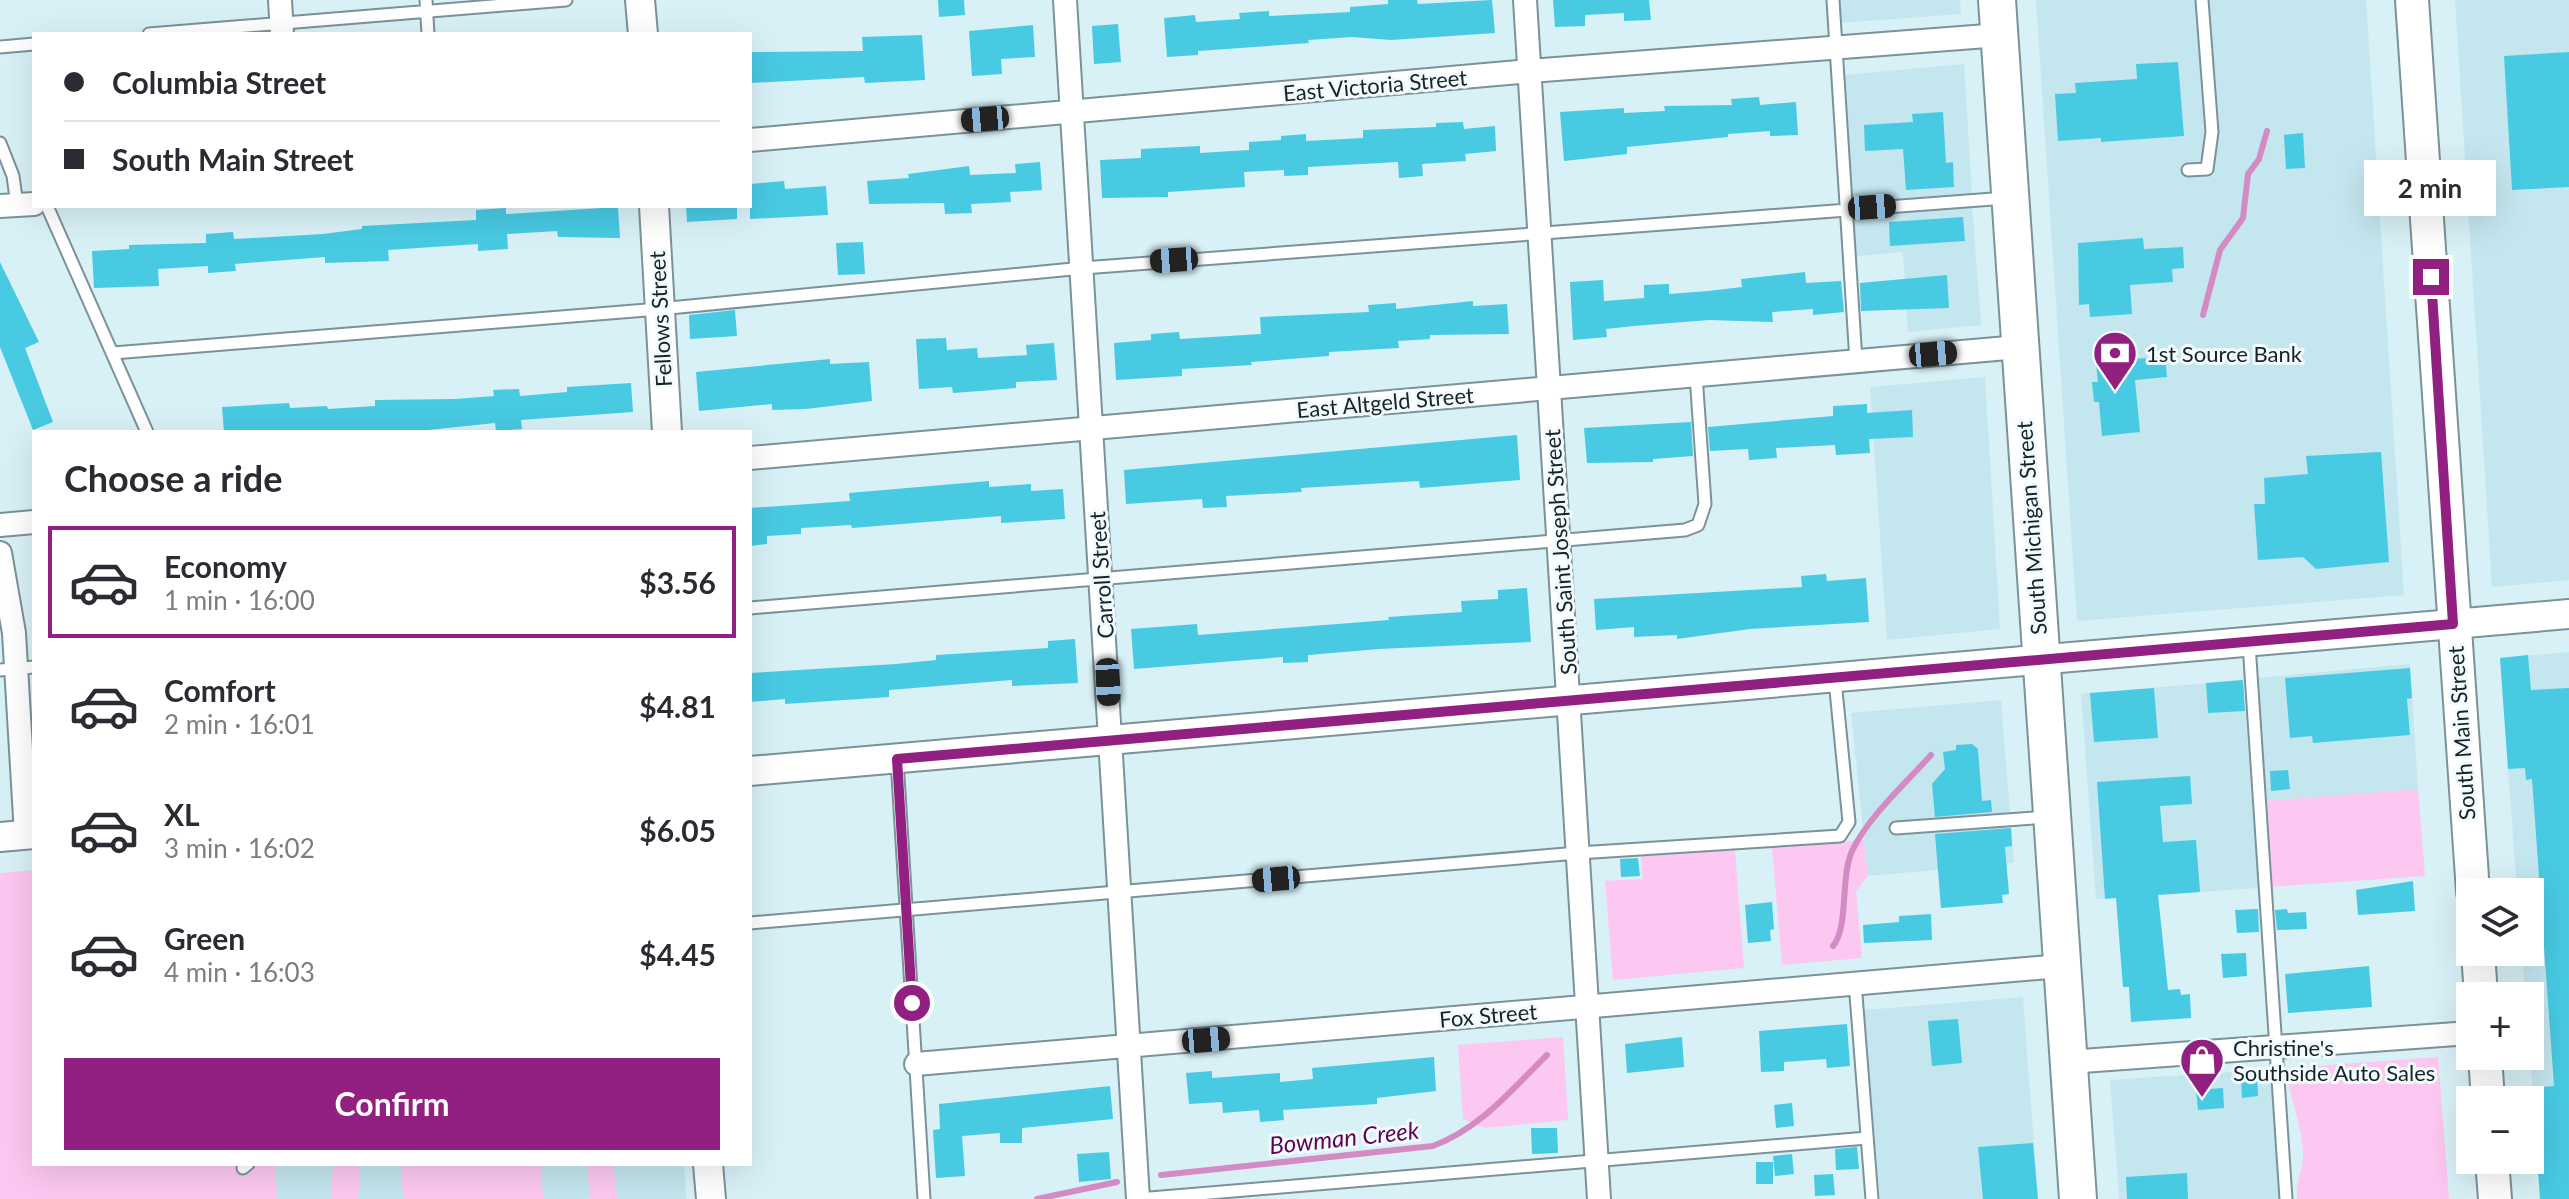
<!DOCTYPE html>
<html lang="en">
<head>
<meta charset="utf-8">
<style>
  :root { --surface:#fff; --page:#f7f7f7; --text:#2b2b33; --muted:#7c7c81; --line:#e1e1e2; --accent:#912081 }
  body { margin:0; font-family:Lato,sans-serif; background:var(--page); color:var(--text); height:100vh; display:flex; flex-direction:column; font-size:30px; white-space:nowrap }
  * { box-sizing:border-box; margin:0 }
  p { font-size:26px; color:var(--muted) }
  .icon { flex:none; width:44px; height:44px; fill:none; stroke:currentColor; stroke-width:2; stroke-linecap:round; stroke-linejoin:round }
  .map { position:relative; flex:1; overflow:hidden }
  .details { position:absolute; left:32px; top:430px; width:720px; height:736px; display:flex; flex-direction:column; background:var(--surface); border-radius:0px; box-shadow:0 8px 32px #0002 }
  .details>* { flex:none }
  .banner { position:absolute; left:32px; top:32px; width:720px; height:176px; border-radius:0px; box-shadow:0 8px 32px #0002; display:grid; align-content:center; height:176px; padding:0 32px; background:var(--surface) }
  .buttons { position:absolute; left:2456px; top:878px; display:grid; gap:16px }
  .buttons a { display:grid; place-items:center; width:88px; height:88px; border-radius:0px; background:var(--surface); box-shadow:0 8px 32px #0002; font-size:40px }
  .end { position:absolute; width:36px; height:36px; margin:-18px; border:10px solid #912081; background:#fff; box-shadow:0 0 0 4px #fff }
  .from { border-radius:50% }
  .bubble { position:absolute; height:56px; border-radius:0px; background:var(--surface); box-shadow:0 8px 32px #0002; font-size:26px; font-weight:700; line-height:56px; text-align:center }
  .car { position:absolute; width:24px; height:48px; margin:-24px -12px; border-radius:10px; box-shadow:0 0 6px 2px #0007; background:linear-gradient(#222 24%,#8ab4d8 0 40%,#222 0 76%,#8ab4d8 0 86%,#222 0) }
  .banner b { display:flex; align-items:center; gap:28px; height:76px; font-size:30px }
  .banner b+b { border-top:2px solid var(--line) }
  .banner i { width:20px; height:20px; background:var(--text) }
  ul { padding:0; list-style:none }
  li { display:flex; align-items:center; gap:24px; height:112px; margin:0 16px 12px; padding:0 16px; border:4px solid transparent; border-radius:0px }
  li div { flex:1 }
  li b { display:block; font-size:30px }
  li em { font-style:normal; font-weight:700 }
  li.selected { border-color:var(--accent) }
  li>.icon { width:72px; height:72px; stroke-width:1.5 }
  h2 { padding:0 32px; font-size:36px; line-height:96px }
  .primary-button { display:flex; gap:16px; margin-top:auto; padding:16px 32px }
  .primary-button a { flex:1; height:92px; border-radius:0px; background:var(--accent); color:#fff; font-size:32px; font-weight:700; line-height:92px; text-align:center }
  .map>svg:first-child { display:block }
  .built { fill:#c4e6ee }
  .green { fill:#fcc7f0 }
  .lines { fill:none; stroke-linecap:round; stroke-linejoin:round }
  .stream { stroke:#d48bc4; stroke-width:6 }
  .building { fill:#48cae3 }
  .service-casing { stroke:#7b9298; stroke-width:15 }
  .minor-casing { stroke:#7b9298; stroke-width:26 }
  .tertiary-casing { stroke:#7b9298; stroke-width:32 }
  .secondary-casing { stroke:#7b9298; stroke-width:36 }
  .primary-casing { stroke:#7b9298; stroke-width:40 }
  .service { stroke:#fff; stroke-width:11 }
  .minor { stroke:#fff; stroke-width:22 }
  .tertiary { stroke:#fff; stroke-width:28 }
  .secondary { stroke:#fff; stroke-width:32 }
  .primary { stroke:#fff; stroke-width:36 }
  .route { stroke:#912081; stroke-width:10 }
  .labels { text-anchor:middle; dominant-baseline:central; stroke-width:6; stroke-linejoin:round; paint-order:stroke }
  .street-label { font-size:22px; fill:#192225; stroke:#f1fbfe }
  .poi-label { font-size:22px; fill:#192225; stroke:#f1fbfe; text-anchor:start }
  .water-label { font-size:24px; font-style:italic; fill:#5f0354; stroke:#f1fbfe }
</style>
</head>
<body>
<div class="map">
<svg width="2569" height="1199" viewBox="0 0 2569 1199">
  <rect width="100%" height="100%" fill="#d8f1f7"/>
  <path class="built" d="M1839,0H1960L1961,14L1840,23Z
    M2036,0H2366L2404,595L2077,621Z
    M2455,0H2569V580L2492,587Z
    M1964,64L1972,194L1853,203L1844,75Z
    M1972,204L1981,325L1908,332L1903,252L1856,256L1854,214Z
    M1985,377L2000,629L1887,640L1870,387Z
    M2569,652V1199H2540L2530,1056V996H2525L2522,952H2530V892H2517L2500,658Z
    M2410,664L2418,789L2264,801L2257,678Z
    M2243,680L2258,888L2096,899L2081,694Z
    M2001,700L2014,863L1868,876L1851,713Z
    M2023,997L2038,1199H1880L1864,1010Z
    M2273,1069L2282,1199H2119L2110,1080Z
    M275,1164H684L686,1199H277Z"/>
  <path class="green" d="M2418,789L2425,876L2270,887L2264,801Z
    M1864,840L1868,876L1856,891L1862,958L1782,965L1772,847Z
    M1735,850L1744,968L1613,980L1605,881L1643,879L1641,856Z
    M34,870V1164H275L277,1199H0V873Z
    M1563,1037L1568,1120L1485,1128L1463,1119L1458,1045Z
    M2438,1057L2449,1199H2297C2296,1181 2303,1170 2303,1156C2303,1125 2289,1098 2286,1068Z
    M333,1164H360L358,1199H331Z
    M401,1164H541L543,1199H403Z
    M587,1164H613L617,1199H590Z"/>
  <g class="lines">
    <path class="stream" d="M2203,315L2220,250L2243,218L2248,174L2259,159L2267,131
      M1833,946C1849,927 1840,878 1852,851C1869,816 1905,784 1931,755
      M1161,1175L1433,1146C1481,1128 1511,1090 1547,1055
      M1037,1199L1117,1182"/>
  </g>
  <path class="building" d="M938,0H964L965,15L939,17Z
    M1388,0H1417L1418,4L1492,0L1495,33L1391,40L1352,37L1308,40L1309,43L1198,51V55L1167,57L1164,18L1195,15L1196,22L1240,19L1239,13L1269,11V16L1350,12V7L1388,4Z
    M1553,0H1649L1651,20L1624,21V13L1585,15V26L1555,27Z
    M1118,24L1121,62L1094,64L1092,26Z
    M1033,25L1035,57L1001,59L1002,74L972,76L969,31Z
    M922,35L925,80L865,83L864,77L751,83L750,52L863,51L862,37Z
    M2569,52V187L2512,190L2504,56Z
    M2178,62L2184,136L2101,142V138L2058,141L2055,94L2076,93L2075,83L2137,79L2136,64Z
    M1759,97L1760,105L1796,102L1798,135L1770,136V131L1728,134V137L1627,147V154L1564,161L1560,112L1624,108V113L1665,111L1664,106L1732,105L1731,99Z
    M1943,112L1946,163L1953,162L1954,187L1906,190L1903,149L1865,151L1864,125L1913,122L1912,114Z
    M1463,122L1464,129L1495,126L1496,151L1465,154L1466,161L1422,164L1423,176L1399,178L1398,162L1308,167V175L1284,176V170L1244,172L1245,187L1168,192V197L1102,198L1100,160L1141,158V149L1200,146V153L1249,150V142L1281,140V136L1306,134V141L1363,138V130L1436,127V123Z
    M2303,133L2305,168L2286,169L2284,135Z
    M1040,162L1042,190L1010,192L1011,202L971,204L972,213L945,214L944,203L869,204L867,181L909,178L908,174L969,166L970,175L1016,173L1015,164Z
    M784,181L785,189L826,186L828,215L750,219V184Z
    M686,206H737V219L687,222Z
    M618,207L620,238L558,237L557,231L507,234L508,249L478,251V244L388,250L389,261L325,263V257L273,261L235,264L236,271L208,273V266L158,269L159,286L94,288L92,251L129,249V245L206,243V234L233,232L234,239L323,234L362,229V226L476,220V210L506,208V214Z
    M1963,217L1965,241L1890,246L1889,222Z
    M2143,238L2144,249L2183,247L2184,268L2172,269L2173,282L2130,285L2132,314L2090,317L2089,304L2079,305L2078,243Z
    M863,242L865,274L838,275L836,243Z
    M0,262L39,342L25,348L53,422L33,430L0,347Z
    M1805,272L1806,283L1841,281L1844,312L1813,315V309L1772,312L1773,322L1709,320L1634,326L1606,329L1607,337L1573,340L1570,282L1603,280L1604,301L1644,298V285L1669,284V294L1708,291L1742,287L1741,279Z
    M1947,275L1949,308L1861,311L1860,283Z
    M1473,301V306L1507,304L1509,334L1430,335V339L1398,341L1399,348L1329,352V356L1251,362L1252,365L1182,369V376L1116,380L1114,343L1151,340V334L1179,332L1180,339L1261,334L1260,317L1369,312L1368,305L1396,303V309Z
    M735,310L737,336L690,339L689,315Z
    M946,338L947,350L977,348L978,358L1027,355L1026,345L1054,343L1057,380L1016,382V388L980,391L953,393L952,387L919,389L916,339Z
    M2134,351L2135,359L2165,356L2167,377L2135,380L2140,432L2102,436L2099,402H2094L2092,382H2098L2095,355Z
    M830,359V364L869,362L872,401L806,409L772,410V404L699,411L696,372Z
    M631,383L633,412L521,420L522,429L496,431L495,423L409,432H224L222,407L289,403L290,408L327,406L328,409L375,406V400L455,399L494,396L493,390L519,389L520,396L567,392V387Z
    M1867,404V413L1912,410L1913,437L1869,439L1870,453L1836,455L1835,445L1776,448L1777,458L1749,460L1748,449L1710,451L1708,427L1833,416V406Z
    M1691,422L1693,456L1653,459V462L1587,463L1584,428Z
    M1517,435L1520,480L1420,488L1419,481L1301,488L1302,492L1226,496L1227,507L1203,508L1202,499L1126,504L1124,470Z
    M2381,452L2389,562L2316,569L2303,557L2258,560L2254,504H2265L2264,478L2308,474L2306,456Z
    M989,481V487L1031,484V491L1063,489L1065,519L1001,523V516L852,528L851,525L801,528V534L767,536V544L750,546V508L850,501L849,493Z
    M1826,574L1827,581L1866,578L1869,622L1750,629L1677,639V635L1634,637V627L1596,630L1594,599L1802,587L1801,576Z
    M1527,588L1531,642L1379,649L1308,655V662L1283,663V657L1134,669L1131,629L1197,624L1198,635L1389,620L1388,617L1462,612L1461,601L1498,599V590Z
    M1075,639L1078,683L1012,686V680L889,690V697L785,704V699L750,702V673L896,664L936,660V655L1048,648V641Z
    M2528,655L2531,690L2569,688V1199H2540L2532,1088L2554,1086L2532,779L2526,780L2525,768L2508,769L2500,658Z
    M2410,668L2412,698L2407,699L2410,735L2313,743L2312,736L2290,738L2285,678Z
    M2243,680L2245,711L2208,713L2206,683Z
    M2154,688L2158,738L2094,742L2090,693Z
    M1972,744L1978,749L1982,801L1991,800L1992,812L1935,817L1932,784L1945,769L1943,752L1956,750V745Z
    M2288,770L2290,789L2271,791L2270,771Z
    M2190,776L2192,804L2160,806L2163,842L2196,840L2200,892L2158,895L2168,990L2180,989L2181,995L2190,994L2191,1018L2131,1022L2129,987H2123L2116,898L2105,899L2097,782Z
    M2011,828L2012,846L2005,847L2009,894L2002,895L2003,903L1941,908L1935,834Z
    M1638,858L1640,876L1621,877L1620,859Z
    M2413,881L2415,911L2358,915L2356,890Z
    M1772,902L1774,929L1770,930L1771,941L1748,943L1745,905Z
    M2258,909L2259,932L2237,933L2235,910Z
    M2287,909L2288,913L2306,912L2307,929L2277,930L2275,910Z
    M1931,914L1932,940L1864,943L1863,925L1899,922V916Z
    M2246,953L2247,976L2223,978L2221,954Z
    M2369,966L2372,1007L2288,1013L2285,974Z
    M1958,1019L1962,1063L1932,1066L1928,1021Z
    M1847,1024L1850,1066L1827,1068L1826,1059L1784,1062V1071L1761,1072L1759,1031Z
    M1682,1037L1684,1067L1627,1073L1625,1044Z
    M1434,1057L1436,1091L1377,1098V1104L1283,1110L1284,1120L1260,1122L1259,1110L1223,1113L1222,1102L1189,1104L1186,1073L1212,1071V1078L1280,1073V1082L1313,1079L1312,1068Z
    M2257,1075L2258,1096L2242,1098L2241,1076Z
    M1110,1086L1113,1119L1022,1128V1143H1000V1133L962,1136L965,1176L936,1178L933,1130L940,1129L939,1104Z
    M2223,1088L2224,1108L2198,1110L2196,1090Z
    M1792,1103L1794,1126L1776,1128L1774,1105Z
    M1531,1128H1557L1558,1153L1532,1154Z
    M2033,1143L2038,1199H1983L1978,1147Z
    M1857,1147L1859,1169L1836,1170L1835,1149Z
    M1109,1152L1111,1179L1079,1182L1077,1154Z
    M1792,1154L1794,1174L1775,1176L1773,1156Z
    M1756,1162H1773V1184H1756Z
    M2187,1173L2188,1199H2127L2126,1177Z
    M1833,1174L1835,1195L1815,1196L1814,1175Z"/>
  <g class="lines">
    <g class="service-casing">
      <path id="service" d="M426,0L428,34
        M1833,0L1856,361
        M149,34L566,0
        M0,47L34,44
        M0,143L13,176L17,205
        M2188,170L2207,169L2212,132L2202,0
        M47,206L147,432
        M113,353L659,309L1083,268L2006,198
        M750,608L1685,530L1698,525L1705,504L1696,375
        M2249,644L2286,1199
        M0,670L34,667
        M897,760L924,1199
        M1896,828L2047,817
        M750,923L1578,853L1840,836L1849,822L1835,680
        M1855,982L1872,1199
        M243,1168L248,1164
        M1138,1199L1867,1138"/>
    </g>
    <g class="minor-casing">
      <path id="minor" d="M280,0L282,34
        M1065,0L1138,1199
        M1525,0L1599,1199
        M750,140L1530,71L2000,35
        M0,206L34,204
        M750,458L2019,347
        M0,525L34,522
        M0,553L14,633L26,834
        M2068,1062L2470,1033
        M916,1064L2061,966"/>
    </g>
    <g class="tertiary-casing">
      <path id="tertiary" d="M640,0L643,34
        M654,206L667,432
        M750,771L2569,614
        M0,837L34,834
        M708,1164L711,1199"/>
    </g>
    <g class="secondary-casing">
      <path id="secondary" d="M2412,0L2473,892
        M2478,952L2481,996
        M2485,1056L2488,1100
        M2492,1160L2495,1199"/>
    </g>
    <g class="primary-casing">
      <path id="primary" d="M1997,0L2078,1199"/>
    </g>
    <use href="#service" class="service"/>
    <use href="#minor" class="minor"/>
    <use href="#tertiary" class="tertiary"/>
    <use href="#secondary" class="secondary"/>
    <use href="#primary" class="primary"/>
  </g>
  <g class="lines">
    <path class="route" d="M912,1003L897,759L2453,624L2431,277"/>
  </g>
  <defs>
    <g id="bank-pin" transform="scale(2.3)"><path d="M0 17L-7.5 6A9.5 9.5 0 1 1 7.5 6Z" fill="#912081" stroke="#f1fbfe"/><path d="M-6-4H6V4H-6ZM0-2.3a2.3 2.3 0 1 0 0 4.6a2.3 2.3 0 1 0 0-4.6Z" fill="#fff"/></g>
    <g id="shop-pin" transform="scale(2.3)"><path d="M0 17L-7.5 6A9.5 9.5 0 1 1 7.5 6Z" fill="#912081" stroke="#f1fbfe"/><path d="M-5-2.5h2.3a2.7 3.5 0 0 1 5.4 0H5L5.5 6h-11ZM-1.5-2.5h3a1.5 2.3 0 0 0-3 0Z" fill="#fff"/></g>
  </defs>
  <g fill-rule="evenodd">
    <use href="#bank-pin" x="2115" y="353"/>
    <use href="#shop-pin" x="2202" y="1060"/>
  </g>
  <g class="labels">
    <g class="street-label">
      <text transform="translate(1375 85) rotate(-5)">East Victoria Street</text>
      <text transform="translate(660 319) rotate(-93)">Fellows Street</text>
      <text transform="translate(1385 402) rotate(-5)">East Altgeld Street</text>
      <text transform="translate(2031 528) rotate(-94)">South Michigan Street</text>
      <text transform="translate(1560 552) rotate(-94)">South Saint Joseph Street</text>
      <text transform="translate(1101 575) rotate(-94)">Carroll Street</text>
      <text transform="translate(2461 733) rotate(-94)">South Main Street</text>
      <text transform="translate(1488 1015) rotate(-5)">Fox Street</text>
    </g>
    <g class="poi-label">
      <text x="2146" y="353">1st Source Bank</text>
      <text x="2233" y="1047">Christine's<tspan x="2233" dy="25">Southside Auto Sales</tspan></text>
    </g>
    <g class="water-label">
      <text transform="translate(1344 1137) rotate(-6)">Bowman Creek</text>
    </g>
  </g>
</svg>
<div class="buttons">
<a><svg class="icon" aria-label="layers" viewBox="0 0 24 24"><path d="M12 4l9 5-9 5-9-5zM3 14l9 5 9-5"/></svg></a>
<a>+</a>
<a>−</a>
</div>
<i class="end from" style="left:912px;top:1003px"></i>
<i class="end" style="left:2431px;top:277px"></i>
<div class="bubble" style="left:2364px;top:160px;width:132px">2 min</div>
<i class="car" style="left:985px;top:119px;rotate:265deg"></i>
<i class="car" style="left:1872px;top:207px;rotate:86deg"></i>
<i class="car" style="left:1174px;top:260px;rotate:266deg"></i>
<i class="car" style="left:1933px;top:354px;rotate:85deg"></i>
<i class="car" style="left:1108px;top:682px;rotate:177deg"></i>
<i class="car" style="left:1276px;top:879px;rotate:265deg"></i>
<i class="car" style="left:1206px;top:1040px;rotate:85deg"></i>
<div class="banner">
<b><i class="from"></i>Columbia Street</b>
<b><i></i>South Main Street</b>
</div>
<section class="details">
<h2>Choose a ride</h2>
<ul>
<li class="selected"><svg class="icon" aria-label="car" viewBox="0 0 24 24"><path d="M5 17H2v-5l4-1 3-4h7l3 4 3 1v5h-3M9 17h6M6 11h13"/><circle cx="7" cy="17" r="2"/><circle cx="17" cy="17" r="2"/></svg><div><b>Economy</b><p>1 min · 16:00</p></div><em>$3.56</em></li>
<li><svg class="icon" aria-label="car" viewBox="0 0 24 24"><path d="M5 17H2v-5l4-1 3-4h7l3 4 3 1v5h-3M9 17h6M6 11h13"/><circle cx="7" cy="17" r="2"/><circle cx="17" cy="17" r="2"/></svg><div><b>Comfort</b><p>2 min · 16:01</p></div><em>$4.81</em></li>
<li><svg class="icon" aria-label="car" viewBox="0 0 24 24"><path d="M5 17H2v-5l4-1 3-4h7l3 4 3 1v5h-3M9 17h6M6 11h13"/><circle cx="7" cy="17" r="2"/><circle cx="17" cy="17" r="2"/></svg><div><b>XL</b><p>3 min · 16:02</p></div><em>$6.05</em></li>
<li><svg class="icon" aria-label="car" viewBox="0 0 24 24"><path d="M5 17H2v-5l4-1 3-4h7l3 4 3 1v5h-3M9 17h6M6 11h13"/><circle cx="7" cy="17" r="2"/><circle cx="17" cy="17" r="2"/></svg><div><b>Green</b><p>4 min · 16:03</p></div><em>$4.45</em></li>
</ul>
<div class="primary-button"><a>Confirm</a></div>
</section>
</div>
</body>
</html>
